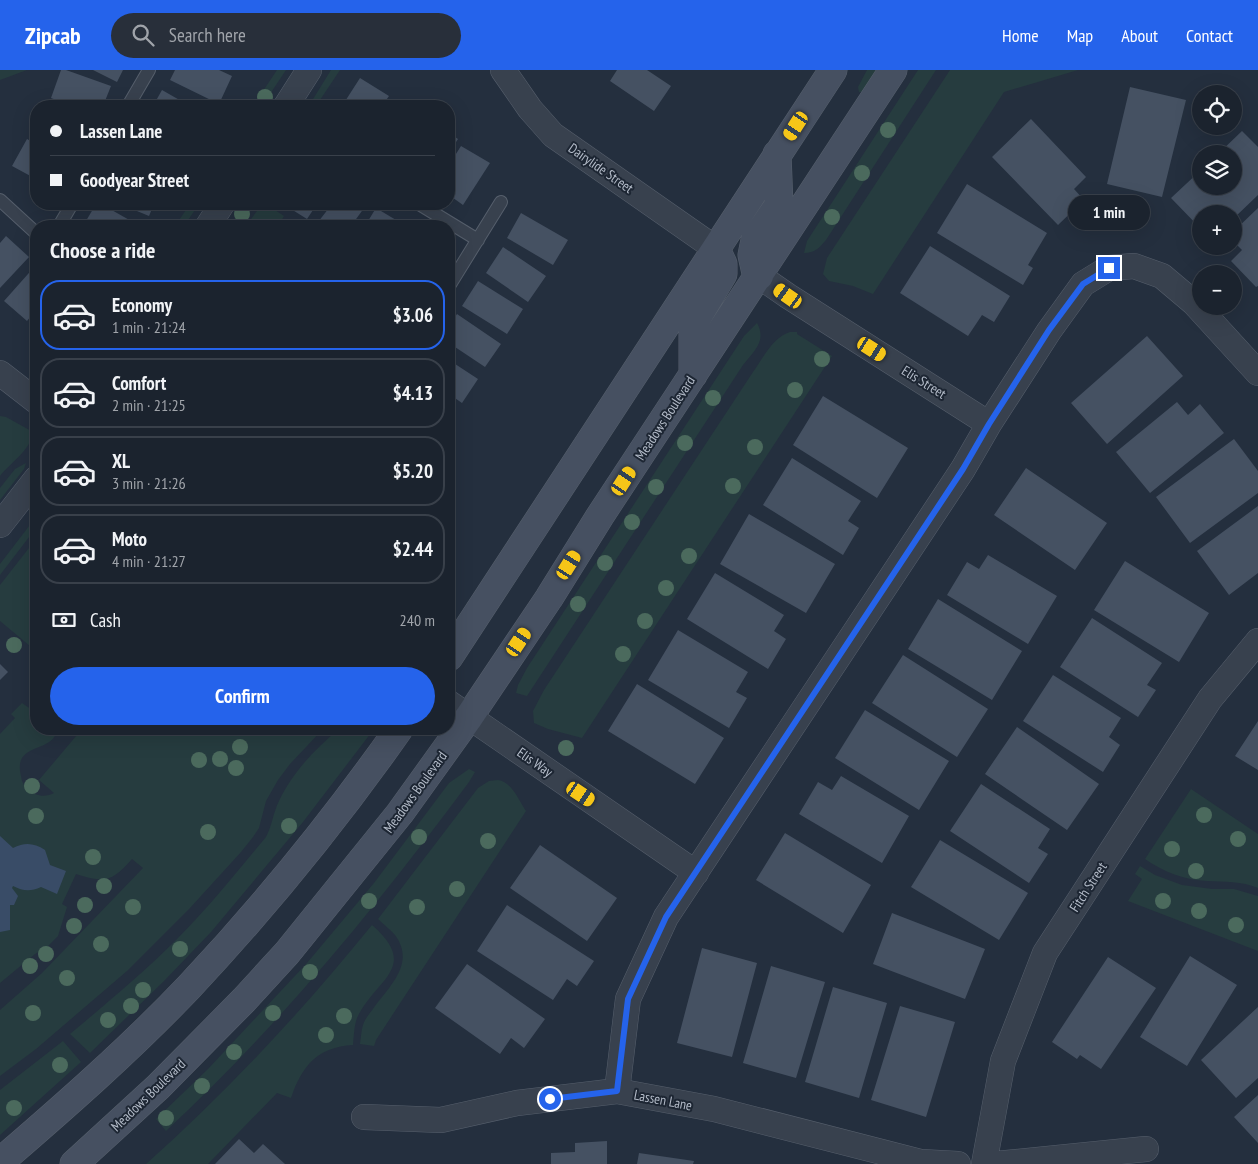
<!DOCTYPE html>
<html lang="en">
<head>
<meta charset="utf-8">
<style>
  :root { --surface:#1b232e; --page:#282f3a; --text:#f1f3f6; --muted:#a0a4aa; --line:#39404a; --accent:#2563eb }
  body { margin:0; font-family:"PT Sans Narrow",sans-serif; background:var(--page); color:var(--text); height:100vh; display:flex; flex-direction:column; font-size:19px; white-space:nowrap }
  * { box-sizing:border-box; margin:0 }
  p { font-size:16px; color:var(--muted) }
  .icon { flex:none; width:28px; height:28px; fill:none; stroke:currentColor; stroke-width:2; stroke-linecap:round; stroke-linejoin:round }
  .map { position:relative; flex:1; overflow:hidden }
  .details { position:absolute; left:30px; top:150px; width:425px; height:515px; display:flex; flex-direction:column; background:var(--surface); border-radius:20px; box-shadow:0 5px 20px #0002,0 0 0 1px var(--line) }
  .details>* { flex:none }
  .hud { position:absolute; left:30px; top:30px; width:425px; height:110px; border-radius:20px; box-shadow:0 5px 20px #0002,0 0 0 1px var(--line); display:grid; align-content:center; height:110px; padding:0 20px; background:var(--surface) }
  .buttons { position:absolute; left:1192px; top:15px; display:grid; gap:10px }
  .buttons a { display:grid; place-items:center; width:50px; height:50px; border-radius:50%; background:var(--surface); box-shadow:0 5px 20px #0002,0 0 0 1px var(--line); font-size:25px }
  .end { position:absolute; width:22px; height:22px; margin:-11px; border:6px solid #2563eb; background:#fff; box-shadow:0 0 0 2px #fff }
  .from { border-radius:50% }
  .bubble { position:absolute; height:35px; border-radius:18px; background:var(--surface); box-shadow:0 5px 20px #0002,0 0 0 1px var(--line); font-size:16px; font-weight:700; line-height:35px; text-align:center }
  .car { position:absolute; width:15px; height:30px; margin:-15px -8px; border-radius:6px; box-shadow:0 0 4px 1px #0007; background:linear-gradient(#f5c518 24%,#345 0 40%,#f5c518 0 76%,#345 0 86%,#f5c518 0) }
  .hud b { display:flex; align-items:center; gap:18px; height:48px; font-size:19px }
  .hud b+b { border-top:1px solid var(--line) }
  .hud i { width:12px; height:12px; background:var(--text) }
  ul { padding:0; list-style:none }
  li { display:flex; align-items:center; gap:15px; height:70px; margin:0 10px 8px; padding:0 10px; border:2px solid var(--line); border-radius:20px }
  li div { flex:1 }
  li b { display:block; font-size:19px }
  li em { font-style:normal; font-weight:700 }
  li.on { border-color:var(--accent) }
  li>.icon { width:45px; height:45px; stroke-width:1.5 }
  h2 { padding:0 20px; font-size:22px; line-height:60px }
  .pay { display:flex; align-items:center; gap:12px; height:55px; padding:0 20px; font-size:19px }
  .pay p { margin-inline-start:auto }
  .action { display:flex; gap:10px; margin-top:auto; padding:10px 20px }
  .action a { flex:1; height:58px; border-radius:30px; background:var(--accent); color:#fff; font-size:20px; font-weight:700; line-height:58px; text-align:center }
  header { display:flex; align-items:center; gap:30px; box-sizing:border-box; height:70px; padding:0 25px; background:var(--accent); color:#fff }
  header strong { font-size:24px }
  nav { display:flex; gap:28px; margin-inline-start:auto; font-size:18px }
  .search { width:350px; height:45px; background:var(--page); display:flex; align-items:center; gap:12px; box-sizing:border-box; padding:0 18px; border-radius:28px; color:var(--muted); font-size:19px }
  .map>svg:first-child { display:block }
  .green { fill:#263c3f }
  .water { fill:#394c67 }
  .building { fill:#455162 }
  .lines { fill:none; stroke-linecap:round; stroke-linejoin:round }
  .service-casing { stroke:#565f6c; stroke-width:14 }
  .minor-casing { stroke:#565f6c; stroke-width:26 }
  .secondary-casing { stroke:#565f6c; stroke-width:29 }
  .service { stroke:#38414e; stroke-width:12 }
  .minor { stroke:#38414e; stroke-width:25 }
  .secondary { stroke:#465061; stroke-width:28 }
  .tree { fill:#4b6a5d }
  .route { stroke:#2563eb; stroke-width:6 }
  .labels { text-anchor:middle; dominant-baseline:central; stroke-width:4; stroke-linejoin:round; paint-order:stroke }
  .street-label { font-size:14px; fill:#b4bcc9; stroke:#1d2633 }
</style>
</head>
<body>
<header>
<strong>Zipcab</strong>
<div class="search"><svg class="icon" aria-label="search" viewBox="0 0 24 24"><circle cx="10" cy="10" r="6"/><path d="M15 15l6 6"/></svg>Search here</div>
<nav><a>Home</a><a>Map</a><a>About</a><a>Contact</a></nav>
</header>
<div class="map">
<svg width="1258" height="1094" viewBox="0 0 1258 1094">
  <rect width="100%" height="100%" fill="#242f3e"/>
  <path class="green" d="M0,0H27L0,10Z
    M277,0H286L262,36H253Z
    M331,0H340L316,36L310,34Z
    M867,0H877L863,22H859L858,17Z
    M918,0H936L826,170C819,178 815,183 804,183L807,171Z
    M950,0H1078L1004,22L873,224L853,216L829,211L823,204L827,188Z
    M190,134H199L184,156H175Z
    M244,134H253L238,156H230Z
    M262,134H266L284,146L278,156H246Z
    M757,253C767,271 754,281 743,295L527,626L516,623L518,615L527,598L744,266Z
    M790,262H797V264L832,286L582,668L548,659L534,653L533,641L544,620L753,302C763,288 773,267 790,262Z
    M0,346L6,347L33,362C31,380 10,393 0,406Z
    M26,393L24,399L0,430V418L15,399Z
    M36,447V458L0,505V494Z
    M36,469V581L0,551V515Z
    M22,633L32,640H36V659H57C55,684 12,671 21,706C22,715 27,720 35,724C42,727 48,726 54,723L39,710L82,659H323L290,694L278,710L266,731L259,758L253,767L241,782L190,838L127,901L36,979L0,1006V940L42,903L143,798L132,789C112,812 105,813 76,804L62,834L67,837L58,866L47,877L35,884L0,913V664L15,648L11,644Z
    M339,659H374L303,752L211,862L164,911L90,983L70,964C107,933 143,903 177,869C209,837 237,802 266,767C272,756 273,743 279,731C292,703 315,679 339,659Z
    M469,699L475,702L469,712C377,836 280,955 166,1061L156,1049L208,999L307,893L374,813L449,713Z
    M498,710C512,712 519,731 526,741L376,970L374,976L360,974C361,968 361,961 363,955C365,948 371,942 375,936C392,914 415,892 395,865C390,859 383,854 378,849L478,718L489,711Z
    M1191,719L1258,764V818C1241,811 1225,812 1207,811C1184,810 1164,802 1145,789Z
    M1140,796L1155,805L1182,815L1212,819H1234L1258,826V881L1128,831L1142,809L1135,804Z
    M372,855C421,898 375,909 357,948C354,957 354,965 353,975C317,977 302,996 291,1028L277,1023L208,1094H146C228,1021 303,940 372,855Z
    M63,971L81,992L0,1065V1020Z"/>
  <path class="water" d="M0,766L13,778C25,772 34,773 45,780L50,795L66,801L57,824L41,817C30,822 23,821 13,816L12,818L18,826L14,835H10V860L0,862Z"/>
  <path class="building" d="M61,0H66L111,16L103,36H72L51,28Z
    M93,0H123L117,12Z
    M175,0H219L232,6L219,34L170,10Z
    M617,0H647L671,16L654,41L610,11Z
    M360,8L389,26L382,36H342Z
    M1130,17L1186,30L1162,127L1107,114Z
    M162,20L190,36H153Z
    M395,30L404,36H390Z
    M45,31L54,36H42Z
    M36,47V63L30,59Z
    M1031,49L1086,107L1074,119L1084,130L1058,155L992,87Z
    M1242,61L1258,77V125L1234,148V144H1201V159L1171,128L1201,100V116H1234V84H1218Z
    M449,63L458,69L449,83Z
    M27,69L36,74V109L12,96Z
    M461,76L490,93L463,135L449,125V95Z
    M967,114L1047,163L1028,195L1033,198L1023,215L937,163Z
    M96,134H101L140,156H83Z
    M120,134H154L149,146Z
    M283,134H317L307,149Z
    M332,134H367L351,156H315Z
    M376,138L401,153L399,156H365Z
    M1258,138V216L1256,217L1231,191L1242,180L1234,172V161Z
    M521,143L568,170L553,195L507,168Z
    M6,166L29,187L0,218V173Z
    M930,176L1010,226L994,252L982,245L968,266L900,223Z
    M503,177L546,206L528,232L486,203Z
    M36,195V240L27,251L4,231Z
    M478,211L523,239L507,264L462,236Z
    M457,244L501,274L485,297L449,273V256Z
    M1147,266L1183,306L1107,374L1071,333Z
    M449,290L478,309L462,333L449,324Z
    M823,326L908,378L877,428L793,375Z
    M1177,332L1188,345L1200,334L1224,363L1150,423L1116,382Z
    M449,339L454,342L449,350Z
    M1234,369L1258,401V423L1190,473L1156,427Z
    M792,388L861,431L848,451L859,458L843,485L763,435Z
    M1026,398L1107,453L1075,500L994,445Z
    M1258,436V503L1229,525L1197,481Z
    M749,444L835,494L806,543L720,494Z
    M988,485L1057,526L1028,574L947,525L967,492L979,499Z
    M1125,491L1209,543L1179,592L1094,540Z
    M715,503L784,545L774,561L786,569L768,599L687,549Z
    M938,529L1022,581L992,630L908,579Z
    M1092,548L1162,593L1147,615L1156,620L1138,647L1060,597Z
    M678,560L748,602L736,622L747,628L729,658L648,610Z
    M903,585L988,639L957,687L872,633Z
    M0,594L8,602L0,610Z
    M1053,605L1121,648L1109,667L1120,675L1103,702L1023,651Z
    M637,614L724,668L695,714L608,661Z
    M865,640L949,691L919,740L835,688Z
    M1258,651V700L1235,686Z
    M1017,657L1099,714L1067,760L985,704Z
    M841,706L909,746L882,793L799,744L818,712L832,720Z
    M981,714L1050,759L1038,778L1048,784L1029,813L950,761Z
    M785,763L871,815L843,863L756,810Z
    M940,770L1028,823L999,870L911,817Z
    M540,775L617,828L587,871L510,818Z
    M507,835L594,891L577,916L567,909L553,930L477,881Z
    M892,843L985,879L965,929L873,894Z
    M702,878L757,893L732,987L677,973Z
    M1190,886L1237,915L1187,996L1140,967Z
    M1108,887L1156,918L1101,999L1080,985L1077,989L1052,972Z
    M467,894L545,949L524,978L511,968L500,984L435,938Z
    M771,896L825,912L796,1008L743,993Z
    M833,917L887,933L859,1028L805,1012Z
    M900,936L955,952L926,1047L871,1030Z
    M1258,937V1008L1236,1028L1201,990Z
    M1258,1025V1073L1234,1047Z
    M239,1069L254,1083L263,1074L285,1094H215Z
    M607,1071V1094H551V1083L575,1082V1073Z
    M639,1083L694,1091L693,1094H637Z"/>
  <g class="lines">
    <g class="service-casing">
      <path id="service" d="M128,36L149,0
        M0,130L36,163
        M419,134L478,170
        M59,156L72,134
        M449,216L501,132"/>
    </g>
    <g class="minor-casing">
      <path id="minor" d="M503,0L530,39L553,65L716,179
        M286,36L309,0
        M208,156L222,134
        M759,206L788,226L989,354
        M0,303L36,331
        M0,455L36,409
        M449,633L696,803
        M617,1021L628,929L666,847L963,399L989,354L1049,261L1083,214L1109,198L1134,196L1162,206L1194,233L1258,303
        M364,1047L441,1050L517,1033L617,1021L714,1039L921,1092L958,1094
        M984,1094L1003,991L1045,883L1210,629L1258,571
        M996,1094L1146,1079"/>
    </g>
    <g class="secondary-casing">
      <path id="secondary" d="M759,206L756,203L752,185L755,170L779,135L777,84
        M693,305V254L723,204V194L716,179
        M449,587L833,0
        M0,1092C65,1036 130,979 189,917C265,836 335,750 399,659
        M74,1094L158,1017L244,930L287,883L400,743L469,647L549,528L600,446L893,0"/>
    </g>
    <use href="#service" class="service"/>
    <use href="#minor" class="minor"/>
    <use href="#secondary" class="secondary"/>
  </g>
  <g class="tree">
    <circle cx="265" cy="27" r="8"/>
    <circle cx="888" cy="60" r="8"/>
    <circle cx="862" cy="103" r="8"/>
    <circle cx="242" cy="144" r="8"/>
    <circle cx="832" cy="147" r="8"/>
    <circle cx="822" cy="289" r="8"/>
    <circle cx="795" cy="320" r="8"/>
    <circle cx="713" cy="328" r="8"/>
    <circle cx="685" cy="373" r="8"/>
    <circle cx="755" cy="377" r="8"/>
    <circle cx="733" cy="416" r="8"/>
    <circle cx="656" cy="417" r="8"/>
    <circle cx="632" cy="452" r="8"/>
    <circle cx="689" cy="486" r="8"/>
    <circle cx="605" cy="493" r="8"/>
    <circle cx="666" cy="518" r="8"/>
    <circle cx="578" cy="534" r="8"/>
    <circle cx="645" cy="551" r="8"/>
    <circle cx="14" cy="575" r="8"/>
    <circle cx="623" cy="584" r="8"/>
    <circle cx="240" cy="677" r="8"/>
    <circle cx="566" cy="678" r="8"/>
    <circle cx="220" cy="689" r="8"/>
    <circle cx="199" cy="690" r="8"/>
    <circle cx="236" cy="698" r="8"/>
    <circle cx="32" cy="716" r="8"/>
    <circle cx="1204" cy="745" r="8"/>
    <circle cx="36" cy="746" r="8"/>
    <circle cx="289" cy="756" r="8"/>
    <circle cx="208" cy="762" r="8"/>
    <circle cx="419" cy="767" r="8"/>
    <circle cx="1238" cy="769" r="8"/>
    <circle cx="488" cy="771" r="8"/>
    <circle cx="1172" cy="779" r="8"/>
    <circle cx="93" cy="787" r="8"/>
    <circle cx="1196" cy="801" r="8"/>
    <circle cx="104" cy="816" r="8"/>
    <circle cx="457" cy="819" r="8"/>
    <circle cx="369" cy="831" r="8"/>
    <circle cx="1163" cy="831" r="8"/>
    <circle cx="85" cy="835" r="8"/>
    <circle cx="133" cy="837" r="8"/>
    <circle cx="417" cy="837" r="8"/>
    <circle cx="1199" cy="841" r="8"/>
    <circle cx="1236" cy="855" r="8"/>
    <circle cx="74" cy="856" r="8"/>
    <circle cx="101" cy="874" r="8"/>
    <circle cx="180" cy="879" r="8"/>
    <circle cx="46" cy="884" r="8"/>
    <circle cx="30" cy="896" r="8"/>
    <circle cx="310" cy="902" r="8"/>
    <circle cx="67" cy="908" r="8"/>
    <circle cx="143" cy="920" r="8"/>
    <circle cx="131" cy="936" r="8"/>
    <circle cx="33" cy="943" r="8"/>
    <circle cx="273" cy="943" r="8"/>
    <circle cx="344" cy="946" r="8"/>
    <circle cx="108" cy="950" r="8"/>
    <circle cx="326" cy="965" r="8"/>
    <circle cx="234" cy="982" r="8"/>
    <circle cx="60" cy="995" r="8"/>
    <circle cx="202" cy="1016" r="8"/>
    <circle cx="14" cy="1038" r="8"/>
    <circle cx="166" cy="1048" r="8"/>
  </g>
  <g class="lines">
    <path class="route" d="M550,1029L617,1021L628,929L666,847L963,399L989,354L1049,260L1083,214L1109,198"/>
  </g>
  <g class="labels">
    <g class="street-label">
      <text transform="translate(601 98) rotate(35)">Dairylide Street</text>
      <text transform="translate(924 312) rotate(32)">Elis Street</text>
      <text transform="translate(665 348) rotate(-57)">Meadows Boulevard</text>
      <text transform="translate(535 692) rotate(35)">Elis Way</text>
      <text transform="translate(415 722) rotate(-54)">Meadows Boulevard</text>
      <text transform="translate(1088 817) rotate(-57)">Fitch Street</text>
      <text transform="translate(148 1025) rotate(-44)">Meadows Boulevard</text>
      <text transform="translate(663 1030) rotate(11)">Lassen Lane</text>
    </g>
  </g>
</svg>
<div class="buttons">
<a><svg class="icon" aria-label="locate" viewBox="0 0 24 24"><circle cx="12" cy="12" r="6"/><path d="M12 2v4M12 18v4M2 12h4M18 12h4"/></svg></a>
<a><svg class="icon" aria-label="layers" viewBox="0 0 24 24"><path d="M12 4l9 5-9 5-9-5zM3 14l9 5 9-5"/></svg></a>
<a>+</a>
<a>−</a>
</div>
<i class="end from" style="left:550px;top:1029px"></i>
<i class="end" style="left:1109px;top:198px"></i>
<div class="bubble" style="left:1068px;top:125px;width:82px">1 min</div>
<i class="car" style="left:796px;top:56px;rotate:213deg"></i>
<i class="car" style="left:788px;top:226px;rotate:305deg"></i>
<i class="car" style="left:872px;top:279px;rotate:122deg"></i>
<i class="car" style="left:624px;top:411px;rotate:33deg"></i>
<i class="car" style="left:569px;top:495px;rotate:32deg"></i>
<i class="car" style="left:519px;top:572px;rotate:34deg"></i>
<i class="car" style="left:581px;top:724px;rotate:124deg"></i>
<div class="hud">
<b><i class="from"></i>Lassen Lane</b>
<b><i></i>Goodyear Street</b>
</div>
<section class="details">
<h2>Choose a ride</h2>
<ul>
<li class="on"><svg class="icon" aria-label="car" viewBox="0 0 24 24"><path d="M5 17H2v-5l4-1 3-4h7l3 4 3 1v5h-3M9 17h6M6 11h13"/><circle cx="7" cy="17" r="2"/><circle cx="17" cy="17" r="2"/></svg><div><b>Economy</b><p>1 min · 21:24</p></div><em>$3.06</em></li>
<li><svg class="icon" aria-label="car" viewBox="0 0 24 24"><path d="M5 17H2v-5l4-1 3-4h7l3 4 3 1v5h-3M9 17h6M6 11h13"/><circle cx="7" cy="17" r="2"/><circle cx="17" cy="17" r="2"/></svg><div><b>Comfort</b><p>2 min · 21:25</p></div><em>$4.13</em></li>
<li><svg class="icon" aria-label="car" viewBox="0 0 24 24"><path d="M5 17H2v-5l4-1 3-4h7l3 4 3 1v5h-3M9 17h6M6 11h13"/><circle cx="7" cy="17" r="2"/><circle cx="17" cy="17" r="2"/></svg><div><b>XL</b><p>3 min · 21:26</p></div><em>$5.20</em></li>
<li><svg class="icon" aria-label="car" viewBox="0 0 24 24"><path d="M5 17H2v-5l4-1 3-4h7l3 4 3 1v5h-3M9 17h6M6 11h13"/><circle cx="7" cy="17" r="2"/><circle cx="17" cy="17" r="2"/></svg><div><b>Moto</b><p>4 min · 21:27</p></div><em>$2.44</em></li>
</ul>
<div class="pay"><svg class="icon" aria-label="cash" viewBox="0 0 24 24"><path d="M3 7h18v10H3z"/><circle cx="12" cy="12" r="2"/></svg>Cash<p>240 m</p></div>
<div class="action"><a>Confirm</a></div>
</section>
</div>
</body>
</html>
